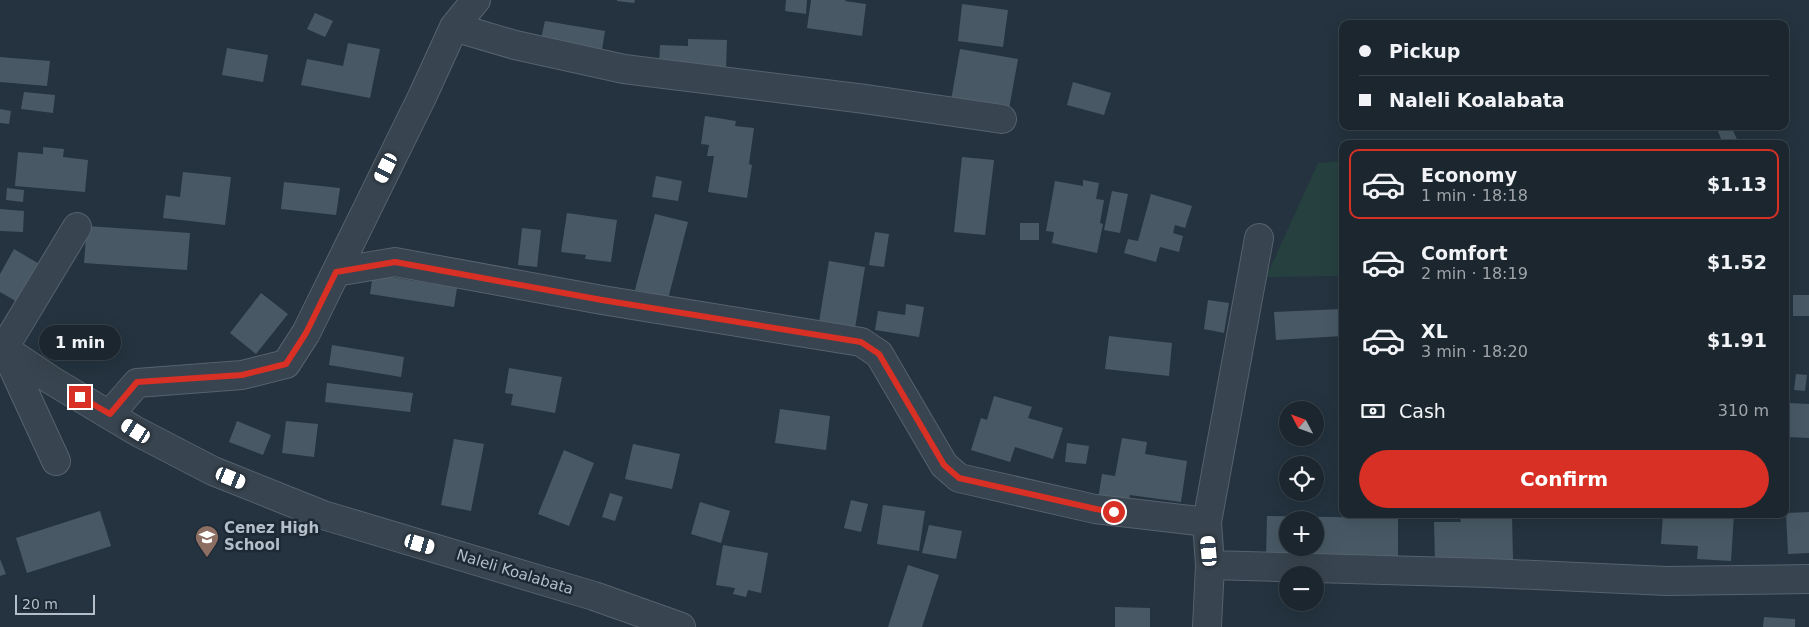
<!DOCTYPE html>
<html lang="en">
<head>
<meta charset="utf-8">
<style>
  :root { --surface:#1b262f; --page:#242e37; --text:#f1f3f6; --muted:#a0a5aa; --line:#39434b; --accent:#d93025 }
  body { margin:0; font-family:"DejaVu Sans",sans-serif; background:var(--page); color:var(--text); height:100vh; display:flex; flex-direction:column; font-size:19px; white-space:nowrap }
  * { box-sizing:border-box; margin:0 }
  p { font-size:16px; color:var(--muted) }
  .icon { flex:none; width:28px; height:28px; fill:none; stroke:currentColor; stroke-width:2; stroke-linecap:round; stroke-linejoin:round }
  .map { position:relative; flex:1; overflow:hidden }
  .sheet { position:absolute; left:1339px; top:140px; width:450px; height:378px; display:flex; flex-direction:column; background:var(--surface); border-radius:10px; box-shadow:0 5px 20px #0002,0 0 0 1px var(--line) }
  .sheet>* { flex:none }
  .top-card { position:absolute; left:1339px; top:20px; width:450px; height:110px; border-radius:10px; box-shadow:0 5px 20px #0002,0 0 0 1px var(--line); display:grid; align-content:center; height:110px; padding:0 20px; background:var(--surface) }
  .needle { width:32px; rotate:311deg }
  .fabs { position:absolute; left:1279px; top:401px; display:grid; gap:10px }
  .fabs a { display:grid; place-items:center; width:45px; height:45px; border-radius:50%; background:var(--surface); box-shadow:0 5px 20px #0002,0 0 0 1px var(--line); font-size:25px }
  .scale { position:absolute; left:15px; bottom:12px; width:80px; box-sizing:border-box; padding-left:5px; border:2px solid #b4bfca; border-top:0; font-size:14px; line-height:18px; white-space:nowrap; color:#b4bfca; -webkit-text-stroke:4px #1d2934; paint-order:stroke }
  .end { position:absolute; width:22px; height:22px; margin:-11px; border:6px solid #d93025; background:#fff; box-shadow:0 0 0 2px #fff }
  .from { border-radius:50% }
  .bubble { position:absolute; height:35px; border-radius:18px; background:var(--surface); box-shadow:0 5px 20px #0002,0 0 0 1px var(--line); font-size:16px; font-weight:600; line-height:35px; text-align:center }
  .car { position:absolute; width:15px; height:30px; margin:-15px -8px; border-radius:6px; box-shadow:0 0 4px 1px #0007; background:linear-gradient(#fff 24%,#345 0 40%,#fff 0 76%,#345 0 86%,#fff 0) }
  .top-card b { display:flex; align-items:center; gap:18px; height:48px; font-size:19px }
  .top-card b+b { border-top:1px solid var(--line) }
  .top-card i { width:12px; height:12px; background:var(--text) }
  ul { padding:9px 0 0; list-style:none }
  li { display:flex; align-items:center; gap:15px; height:70px; margin:0 10px 8px; padding:0 10px; border:2px solid transparent; border-radius:10px }
  li div { flex:1 }
  li b { display:block; font-size:19px }
  li em { font-style:normal; font-weight:600 }
  li.on { border-color:var(--accent) }
  li>.icon { width:45px; height:45px; stroke-width:1.5 }
  .pay { display:flex; align-items:center; gap:12px; height:55px; padding:0 20px; font-size:19px }
  .pay p { margin-inline-start:auto }
  .primary-button { display:flex; gap:10px; margin-top:auto; padding:10px 20px }
  .primary-button a { flex:1; height:58px; border-radius:30px; background:var(--accent); color:#fff; font-size:20px; font-weight:600; line-height:58px; text-align:center }
  .map>svg:first-child { display:block }
  .green { fill:#264040 }
  .building { fill:#485965; fill-rule:evenodd }
  .lines { fill:none; stroke-linecap:round; stroke-linejoin:round }
  .minor-casing { stroke:#56626d; stroke-width:30 }
  .minor { stroke:#38444f; stroke-width:28 }
  .route { stroke:#d93025; stroke-width:6 }
  .labels { text-anchor:middle; dominant-baseline:central; stroke-width:5; stroke-linejoin:round; paint-order:stroke }
  .poi-label { font-size:15px; font-weight:bold; fill:#b4bfca; stroke:#1d2934; text-anchor:start }
  .street-label { font-size:15px; fill:#b4bfca; stroke:#1d2934 }
</style>
</head>
<body>
<div class="map">
<svg width="1809" height="627" viewBox="0 0 1809 627">
  <rect width="100%" height="100%" fill="#24333f"/>
  <path class="green" d="M1615,139V144H1562Z
    M1342,161V276L1266,277L1318,163Z"/>
  <path class="building" d="M617,0H635L634,3L617,1Z
    M786,0H807L806,14L785,11Z
    M811,0H846L845,1L866,4L862,36L807,28Z
    M962,4L1008,10L1003,47L958,41Z
    M315,13L333,21L325,37L307,29Z
    M545,21L605,31L602,50L541,39Z
    M688,39L727,40L726,69L659,67L660,45L688,46Z
    M348,43L380,49L370,98L301,85L307,59L343,66Z
    M227,48L268,55L263,82L222,75Z
    M960,49L1018,59L1009,109L951,100Z
    M0,57L50,61L47,86L0,82Z
    M1073,82L1111,93L1104,115L1067,105Z
    M24,92L55,95L53,113L21,109Z
    M0,109L11,111L9,124L0,123Z
    M705,116L736,121L735,126L754,128L749,164L752,165L747,198L708,192L714,156H707L709,145L701,144Z
    M1716,126H1731L1739,144H1723Z
    M43,147L64,149L63,157L88,160L85,192L15,186L18,152L43,154Z
    M962,157L994,160L985,235L954,232Z
    M183,172L231,177L225,225L163,218L166,195L180,197Z
    M656,176L682,181L678,201L652,197Z
    M1083,180L1099,183L1096,199L1104,200L1100,223L1103,224L1097,253L1052,243L1054,232L1046,231L1055,181L1083,186Z
    M284,182L340,188L336,215L281,209Z
    M7,188L24,190L23,202L6,200Z
    M1112,191L1128,194L1120,233L1104,230Z
    M1151,194L1192,206L1185,228L1175,225L1173,233L1183,236L1179,252L1160,247L1156,262L1124,253L1128,239L1138,241Z
    M0,209L24,211L23,232L0,231Z
    M567,213L617,220L611,262L585,259L586,255L561,252Z
    M655,214L688,222L668,299L635,290Z
    M1020,223H1039V240H1020Z
    M87,226L190,233L187,270L84,263Z
    M522,228L541,230L537,267L518,265Z
    M875,232L889,234L884,267L869,265Z
    M14,249L41,265L19,303L0,292V274Z
    M829,261L865,267L855,328L819,322Z
    M373,274L457,288L454,307L370,294Z
    M261,293L288,314L256,354L230,333Z
    M1793,295H1809V316H1793Z
    M1208,300L1229,303L1224,333L1204,329Z
    M906,304L924,307L919,337L875,330L878,311L905,315Z
    M1342,309V336L1276,340L1274,312Z
    M1109,336L1172,343L1169,376L1105,369Z
    M332,345L404,357L401,377L329,365Z
    M509,368L562,377L555,413L511,405L513,394L505,393Z
    M1796,374L1807,375L1805,391L1794,390Z
    M327,383L413,393L410,412L325,402Z
    M994,396L1032,407L1028,418L1063,428L1053,459L1015,447L1010,462L971,450L981,418L987,420Z
    M1789,403L1809,404V438L1787,437Z
    M780,409L830,416L826,450L775,443Z
    M237,421L271,435L263,455L229,442Z
    M286,421L318,424L314,457L282,453Z
    M1122,438L1147,442L1145,454L1187,461L1181,502L1130,495L1128,503L1098,499L1102,474L1115,476Z
    M454,439L484,444L471,511L441,505Z
    M1067,443L1089,446L1086,464L1065,462Z
    M633,444L680,454L672,489L625,479Z
    M564,450L594,463L569,526L538,514Z
    M610,493L623,497L615,521L602,517Z
    M851,500L868,504L861,532L844,528Z
    M700,502L730,511L721,543L691,534Z
    M883,505L925,511L919,551L877,544Z
    M100,511L111,546L27,573L16,538Z
    M1809,512V553L1788,554L1786,513Z
    M1663,514H1734L1731,561L1697,559L1698,546L1661,544Z
    M1267,516L1398,518V557L1266,556ZM1288,520H1315V548H1288Z
    M1512,516L1513,560L1435,562L1434,522H1461L1460,517Z
    M929,525L962,531L956,559L922,553Z
    M723,545L768,553L761,593L748,590L746,597L733,594L735,588L716,585Z
    M0,559L6,574L0,576Z
    M908,565L939,575L922,627H888Z
    M1115,607L1150,608V627H1115Z
    M1764,617L1795,619V627H1763Z"/>
  <g class="lines">
    <g class="minor-casing">
      <path id="minor" d="M454,27L515,45L624,69L865,99L1002,119
        M336,272L395,262L602,300L861,342L879,354L944,465L959,478L1095,509L1207,522L1210,565L1207,627
        M0,346L51,380L136,431L213,471L323,515L594,596L681,627
        M110,414L137,383L242,375L286,364L306,333L422,97L454,27L476,0
        M56,461L4,348L77,227
        M1207,522L1259,238
        M1210,565L1488,573L1667,581L1809,579"/>
    </g>
    <use href="#minor" class="minor"/>
  </g>
  <g class="lines">
    <path class="route" d="M80,397L110,414L137,382L242,375L286,364L306,333L336,272L395,262L602,300L861,342L879,354L944,465L959,478L1096,509L1114,512"/>
  </g>
  <defs>
    <g id="school-pin" transform="scale(1.25)"><path d="M0 17L-7.5 6A9.5 9.5 0 1 1 7.5 6Z" fill="#8d6e63" stroke="#1d2934"/><path d="M0-5L7-2L0 1L-7-2ZM-4 1L0 2.5L4 1V4Q0 6-4 4Z" fill="#fff"/></g>
  </defs>
  <g fill-rule="evenodd">
    <use href="#school-pin" x="207" y="537"/>
  </g>
  <g class="labels">
    <g class="poi-label">
      <text x="224" y="528">Cenez High<tspan x="224" dy="17">School</tspan></text>
    </g>
    <g class="street-label">
      <text transform="translate(515 572) rotate(17)">Naleli Koalabata</text>
    </g>
  </g>
</svg>
<div class="fabs">
<a><svg class="needle" viewBox="-14 -14 28 28"><path d="M0-13l5 13h-10z" fill="#e53935"/><path d="M0 13l5-13h-10z" fill="#a0a5aa"/></svg></a>
<a><svg class="icon" aria-label="locate" viewBox="0 0 24 24"><circle cx="12" cy="12" r="6"/><path d="M12 2v4M12 18v4M2 12h4M18 12h4"/></svg></a>
<a>+</a>
<a>−</a>
</div>
<div class="scale">20 m</div>
<i class="end from" style="left:1114px;top:512px"></i>
<i class="end" style="left:80px;top:397px"></i>
<div class="bubble" style="left:39px;top:325px;width:82px">1 min</div>
<i class="car" style="left:386px;top:168px;rotate:206deg"></i>
<i class="car" style="left:136px;top:431px;rotate:302deg"></i>
<i class="car" style="left:231px;top:478px;rotate:112deg"></i>
<i class="car" style="left:420px;top:544px;rotate:106deg"></i>
<i class="car" style="left:1209px;top:551px;rotate:355deg"></i>
<div class="top-card">
<b><i class="from"></i>Pickup</b>
<b><i></i>Naleli Koalabata</b>
</div>
<section class="sheet">
<ul>
<li class="on"><svg class="icon" aria-label="car" viewBox="0 0 24 24"><path d="M5 17H2v-5l4-1 3-4h7l3 4 3 1v5h-3M9 17h6M6 11h13"/><circle cx="7" cy="17" r="2"/><circle cx="17" cy="17" r="2"/></svg><div><b>Economy</b><p>1 min · 18:18</p></div><em>$1.13</em></li>
<li><svg class="icon" aria-label="car" viewBox="0 0 24 24"><path d="M5 17H2v-5l4-1 3-4h7l3 4 3 1v5h-3M9 17h6M6 11h13"/><circle cx="7" cy="17" r="2"/><circle cx="17" cy="17" r="2"/></svg><div><b>Comfort</b><p>2 min · 18:19</p></div><em>$1.52</em></li>
<li><svg class="icon" aria-label="car" viewBox="0 0 24 24"><path d="M5 17H2v-5l4-1 3-4h7l3 4 3 1v5h-3M9 17h6M6 11h13"/><circle cx="7" cy="17" r="2"/><circle cx="17" cy="17" r="2"/></svg><div><b>XL</b><p>3 min · 18:20</p></div><em>$1.91</em></li>
</ul>
<div class="pay"><svg class="icon" aria-label="cash" viewBox="0 0 24 24"><path d="M3 7h18v10H3z"/><circle cx="12" cy="12" r="2"/></svg>Cash<p>310 m</p></div>
<div class="primary-button"><a>Confirm</a></div>
</section>
</div>
</body>
</html>
